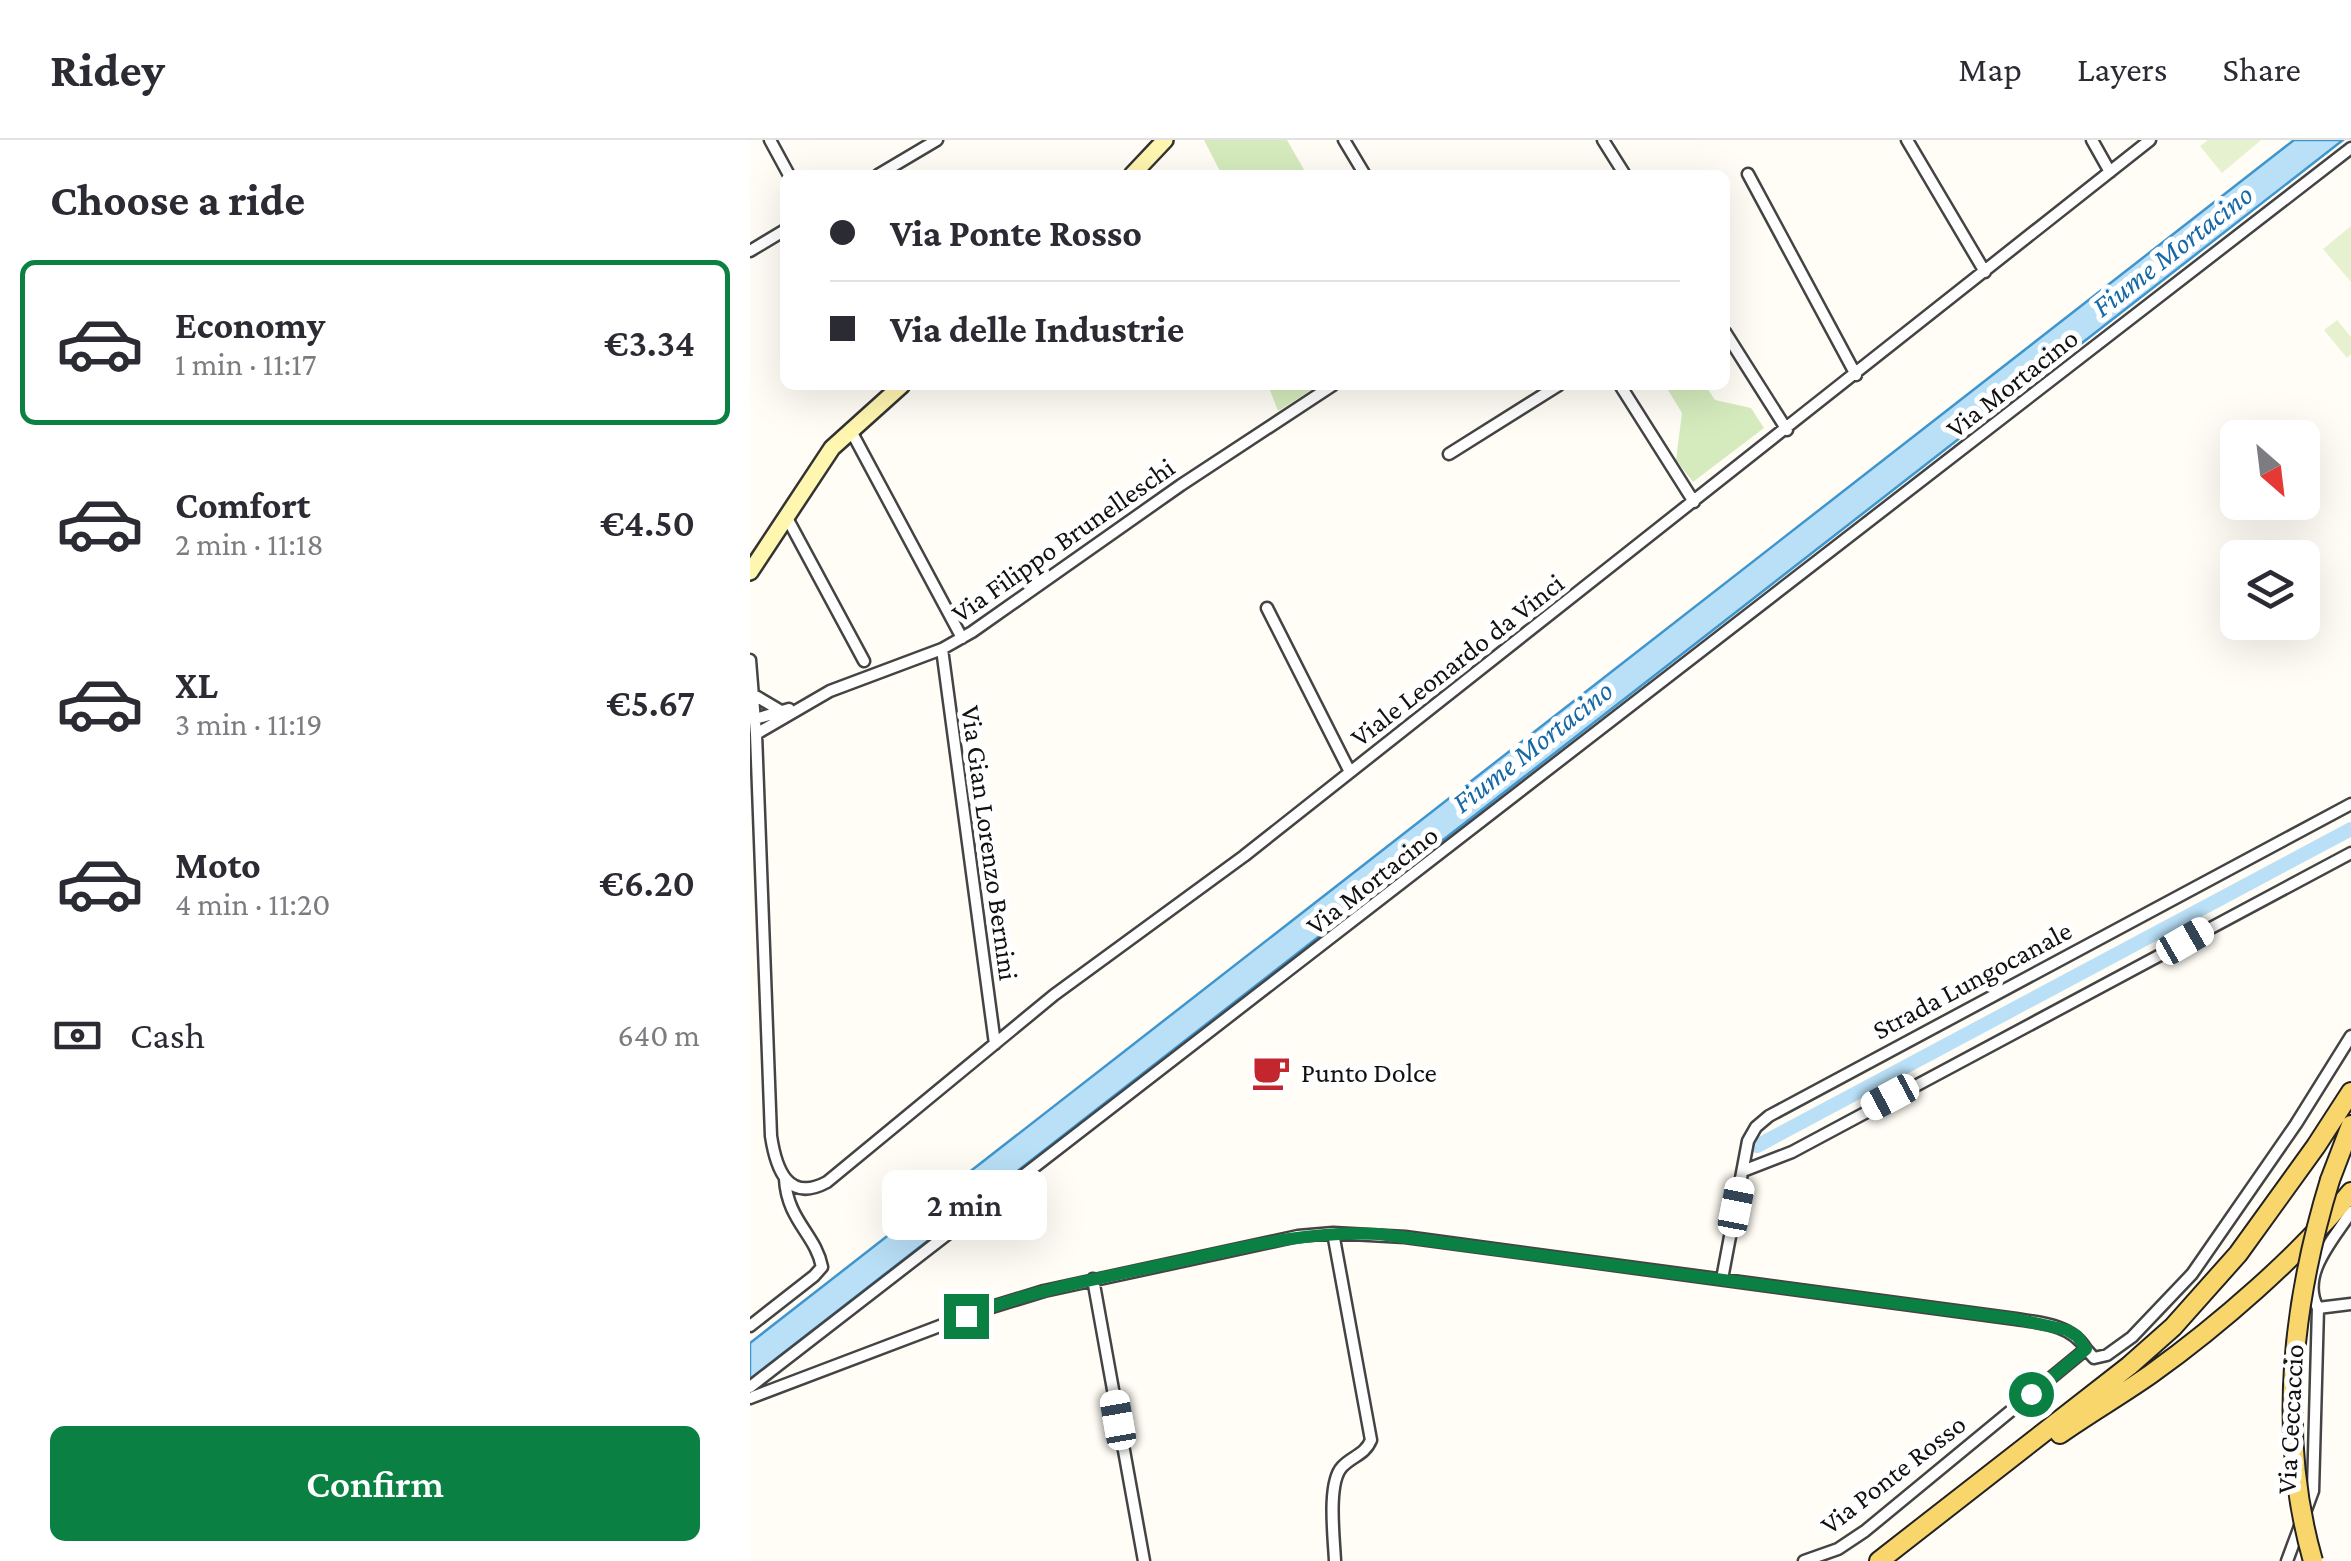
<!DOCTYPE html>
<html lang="en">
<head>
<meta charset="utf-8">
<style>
  :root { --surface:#fff; --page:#f2f2f3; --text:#2b2b33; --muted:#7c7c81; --line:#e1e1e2; --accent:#0b8043 }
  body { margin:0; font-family:"Crimson Pro",serif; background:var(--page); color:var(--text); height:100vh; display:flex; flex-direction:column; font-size:38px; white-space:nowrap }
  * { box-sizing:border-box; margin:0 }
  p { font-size:32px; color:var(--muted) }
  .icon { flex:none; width:55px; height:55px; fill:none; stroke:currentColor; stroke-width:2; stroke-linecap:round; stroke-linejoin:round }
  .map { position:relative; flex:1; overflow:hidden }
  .sheet { display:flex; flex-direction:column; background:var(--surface); width:750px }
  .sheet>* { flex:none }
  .guide { position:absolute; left:30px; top:30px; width:950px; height:220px; border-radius:15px; box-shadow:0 10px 40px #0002; display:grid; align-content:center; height:220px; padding:0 50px; background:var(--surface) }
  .needle { width:65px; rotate:152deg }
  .fabs { position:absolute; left:1470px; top:280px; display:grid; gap:20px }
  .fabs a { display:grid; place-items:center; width:100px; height:100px; border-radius:15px; background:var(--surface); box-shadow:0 10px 40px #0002; font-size:50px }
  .end { position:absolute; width:45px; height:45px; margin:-22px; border:12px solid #0b8043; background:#fff; box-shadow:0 0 0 5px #fff }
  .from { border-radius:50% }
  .bubble { position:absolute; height:70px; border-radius:15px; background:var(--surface); box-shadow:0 10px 40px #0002; font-size:32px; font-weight:600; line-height:70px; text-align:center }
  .car { position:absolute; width:30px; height:60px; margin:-30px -15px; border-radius:12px; box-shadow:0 0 8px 2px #0007; background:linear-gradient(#fff 24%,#345 0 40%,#fff 0 76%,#345 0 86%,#fff 0) }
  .guide b { display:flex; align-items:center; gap:35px; height:95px; font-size:38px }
  .guide b+b { border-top:2px solid var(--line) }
  .guide i { width:25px; height:25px; background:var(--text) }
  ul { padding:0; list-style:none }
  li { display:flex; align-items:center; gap:30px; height:165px; margin:0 20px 15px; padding:0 30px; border:5px solid transparent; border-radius:15px }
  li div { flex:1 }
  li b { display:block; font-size:38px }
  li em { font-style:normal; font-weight:600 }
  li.active { border-color:var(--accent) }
  li>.icon { width:90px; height:90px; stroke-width:1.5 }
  h2 { padding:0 50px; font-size:45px; line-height:120px }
  .pay { display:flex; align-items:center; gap:25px; height:110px; padding:0 50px; font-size:38px }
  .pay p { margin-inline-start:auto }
  .primary-button { display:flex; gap:20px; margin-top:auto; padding:20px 50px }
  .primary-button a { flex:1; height:115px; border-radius:15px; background:var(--accent); color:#fff; font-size:40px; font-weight:600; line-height:115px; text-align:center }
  header { display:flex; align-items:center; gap:60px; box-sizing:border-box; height:140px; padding:0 50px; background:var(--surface); border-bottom:2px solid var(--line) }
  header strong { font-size:48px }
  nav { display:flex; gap:55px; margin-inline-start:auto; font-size:35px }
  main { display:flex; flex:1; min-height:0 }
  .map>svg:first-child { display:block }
  .green { fill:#d5ebbd }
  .pitch { fill:#e6f2cf }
  .water { fill:#b9e0f7; stroke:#3f96cf; stroke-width:2.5 }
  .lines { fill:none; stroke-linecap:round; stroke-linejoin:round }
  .canal { stroke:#b9e0f7; stroke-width:14 }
  .street-casing { stroke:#444; stroke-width:15 }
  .secondary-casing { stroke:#333; stroke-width:20 }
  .primary-casing { stroke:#222; stroke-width:22 }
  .street { stroke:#fff; stroke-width:10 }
  .secondary { stroke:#fff6b0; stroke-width:15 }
  .primary { stroke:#f9d66b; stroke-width:18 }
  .primary-bridge-casing { stroke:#222; stroke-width:22; stroke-linecap:butt }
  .primary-bridge { stroke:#f9d66b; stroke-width:18 }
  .route { stroke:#0b8043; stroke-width:12 }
  .labels { text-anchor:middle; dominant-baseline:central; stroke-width:10; stroke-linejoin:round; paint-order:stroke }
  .street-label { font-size:28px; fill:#111; stroke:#fff }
  .poi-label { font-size:28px; fill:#111; stroke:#fff; text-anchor:start }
  .water-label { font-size:30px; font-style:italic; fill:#1768a6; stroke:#fff }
</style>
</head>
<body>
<header>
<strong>Ridey</strong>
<nav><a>Map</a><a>Layers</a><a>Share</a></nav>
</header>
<main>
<section class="sheet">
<h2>Choose a ride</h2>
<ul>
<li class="active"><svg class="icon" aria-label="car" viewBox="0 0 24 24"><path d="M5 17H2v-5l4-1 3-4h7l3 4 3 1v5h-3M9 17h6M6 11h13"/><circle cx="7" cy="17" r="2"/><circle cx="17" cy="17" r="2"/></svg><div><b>Economy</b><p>1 min · 11:17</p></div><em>€3.34</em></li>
<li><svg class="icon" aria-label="car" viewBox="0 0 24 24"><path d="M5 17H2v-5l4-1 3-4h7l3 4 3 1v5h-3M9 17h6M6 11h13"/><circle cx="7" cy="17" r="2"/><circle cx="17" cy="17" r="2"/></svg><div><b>Comfort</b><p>2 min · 11:18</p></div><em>€4.50</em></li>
<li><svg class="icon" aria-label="car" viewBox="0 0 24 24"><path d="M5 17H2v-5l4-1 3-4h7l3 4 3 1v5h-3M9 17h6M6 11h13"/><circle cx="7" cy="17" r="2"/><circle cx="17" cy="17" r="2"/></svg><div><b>XL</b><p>3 min · 11:19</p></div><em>€5.67</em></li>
<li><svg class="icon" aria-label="car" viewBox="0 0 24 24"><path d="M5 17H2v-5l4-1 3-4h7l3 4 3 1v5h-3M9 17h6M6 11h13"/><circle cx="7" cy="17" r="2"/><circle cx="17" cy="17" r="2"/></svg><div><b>Moto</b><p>4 min · 11:20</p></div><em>€6.20</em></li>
</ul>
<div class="pay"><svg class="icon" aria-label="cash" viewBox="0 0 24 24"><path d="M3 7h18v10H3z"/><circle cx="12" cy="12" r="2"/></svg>Cash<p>640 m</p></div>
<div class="primary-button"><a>Confirm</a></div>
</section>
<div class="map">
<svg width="1601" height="1421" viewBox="0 0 1601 1421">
  <rect width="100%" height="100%" fill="#fffdf5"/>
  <path class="green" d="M454,0H537L557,35H472Z
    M518,245H569L528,271Z
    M915,245H955L965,260L1001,268L1014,288L943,342L926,320L932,273Z"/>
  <path class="pitch" d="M1458,0H1511L1472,33L1450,6Z
    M1601,86V142L1573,109Z
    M1587,180L1601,197V214L1597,218L1574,190Z"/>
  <path class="water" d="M1544,0H1593L0,1239V1203Z"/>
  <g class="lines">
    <path class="canal" d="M1007,1006L1601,689"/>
    <g class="street-casing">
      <path id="street" d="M20,0L39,35
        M594,0L615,35
        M853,0L875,35
        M1157,0L1235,132
        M1342,0L1360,32
        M998,34L1106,235
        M128,35L187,0
        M0,111L35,90
        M975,192L1037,290
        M870,245L944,362
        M100,289L212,498
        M699,314L809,245
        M36,376L114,521
        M517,468L600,632
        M192,509L245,904
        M0,520L6,594L21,996C26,1029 38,1063 77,1042L304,855L494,716L1400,0
        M4,555L31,571
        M5,579L39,569
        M6,594L80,551L192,509L222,492L431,345L583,245
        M993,1031L1042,1012L1601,713
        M583,1093L621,1300C615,1315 602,1316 592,1327C577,1343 584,1398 585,1421
        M343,1139L394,1421
        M972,1139L998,1001L1006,987L1019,976L1601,664
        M1568,1168C1549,1135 1584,1099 1601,1072
        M0,1186L64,1136L72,1127C66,1095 37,1080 35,1039
        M0,1247L1601,8
        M0,1258L232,1170L294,1151L548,1096L583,1093L655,1097L1266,1179C1292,1183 1322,1185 1336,1209
        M1054,1421L1088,1409L1115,1391L1336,1209L1344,1218L1357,1215L1382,1197L1442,1134L1546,984L1601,896
        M1537,1421L1563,1351L1568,1168L1601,1164"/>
    </g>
    <g class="secondary-casing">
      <path id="secondary" d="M382,35L415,0
        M0,432L82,308L152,245"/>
    </g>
    <g class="primary-casing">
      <path id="primary" d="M1580,1040L1601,985
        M1310,1294C1340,1273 1371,1255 1401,1234C1468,1186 1549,1116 1601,1052
        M1129,1421L1379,1226L1423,1187L1488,1114L1566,1006L1601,952"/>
    </g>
    <use href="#street" class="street"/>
    <use href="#secondary" class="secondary"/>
    <use href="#primary" class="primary"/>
    <g class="primary-bridge-casing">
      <path id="primary-bridge" d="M1563,1421C1527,1295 1542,1164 1580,1040"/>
    </g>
    <use href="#primary-bridge" class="primary-bridge"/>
  </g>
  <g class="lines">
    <path class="route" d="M216,1176C281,1151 349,1138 417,1124C487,1109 556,1090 629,1094L1266,1179L1317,1190L1327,1196L1336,1209L1281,1254"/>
  </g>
  <defs>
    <g id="cafe-bare" transform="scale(3)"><path d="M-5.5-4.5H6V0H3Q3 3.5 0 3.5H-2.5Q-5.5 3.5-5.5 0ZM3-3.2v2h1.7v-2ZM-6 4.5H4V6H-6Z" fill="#c4262e" stroke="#fff" stroke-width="2.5" paint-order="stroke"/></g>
  </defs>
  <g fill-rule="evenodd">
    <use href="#cafe-bare" x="521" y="932"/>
  </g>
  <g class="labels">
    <g class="street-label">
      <text transform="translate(1262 243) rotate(-38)">Via Mortacino</text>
      <text transform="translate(313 400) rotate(-35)">Via Filippo Brunelleschi</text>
      <text transform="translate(707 520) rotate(-38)">Viale Leonardo da Vinci</text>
      <text transform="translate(240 703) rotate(82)">Via Gian Lorenzo Bernini</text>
      <text transform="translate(622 740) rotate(-38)">Via Mortacino</text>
      <text transform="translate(1222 840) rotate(-28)">Strada Lungocanale</text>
      <text transform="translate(1540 1279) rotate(-87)">Via Ceccaccio</text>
      <text transform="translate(1143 1334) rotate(-38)">Via Ponte Rosso</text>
    </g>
    <g class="poi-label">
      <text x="551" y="932">Punto Dolce</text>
    </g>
    <g class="water-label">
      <text transform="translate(1422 110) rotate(-38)">Fiume Mortacino</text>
      <text transform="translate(782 606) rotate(-38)">Fiume Mortacino</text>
    </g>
  </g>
</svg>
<div class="fabs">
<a><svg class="needle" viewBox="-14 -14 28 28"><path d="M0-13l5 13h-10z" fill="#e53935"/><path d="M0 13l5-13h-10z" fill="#7c7c81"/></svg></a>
<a><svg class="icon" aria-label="layers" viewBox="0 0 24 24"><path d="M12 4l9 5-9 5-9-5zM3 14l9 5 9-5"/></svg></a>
</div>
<i class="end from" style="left:1281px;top:1254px"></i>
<i class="end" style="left:216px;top:1176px"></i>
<div class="bubble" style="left:132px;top:1030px;width:165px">2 min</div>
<i class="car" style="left:1435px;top:801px;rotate:60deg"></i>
<i class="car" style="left:1140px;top:957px;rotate:242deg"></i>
<i class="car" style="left:986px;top:1067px;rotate:11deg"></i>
<i class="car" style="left:368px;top:1280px;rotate:350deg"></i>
<div class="guide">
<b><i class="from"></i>Via Ponte Rosso</b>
<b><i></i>Via delle Industrie</b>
</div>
</div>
</main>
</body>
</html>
